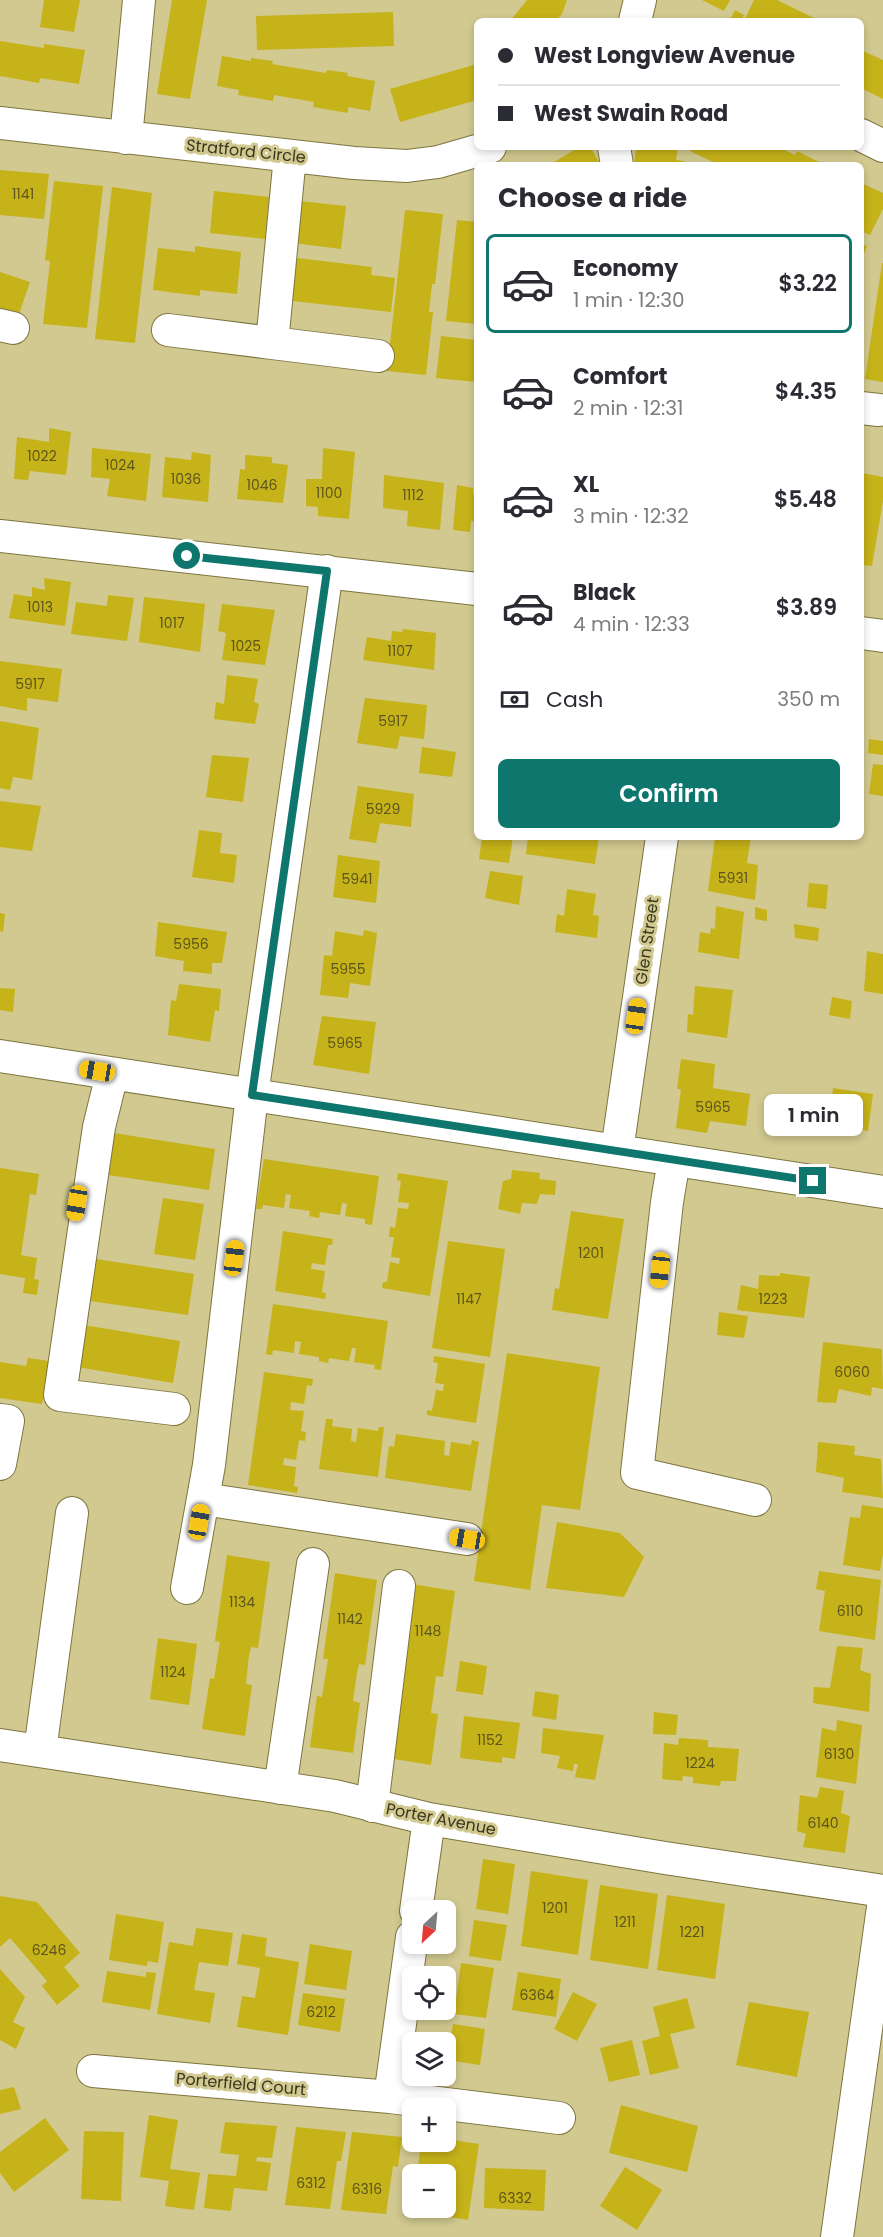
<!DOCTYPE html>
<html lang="en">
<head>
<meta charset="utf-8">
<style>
  :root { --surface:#fff; --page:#f2f2f3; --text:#2b2b33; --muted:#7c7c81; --line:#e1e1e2; --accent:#0f766e }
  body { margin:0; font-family:Poppins,sans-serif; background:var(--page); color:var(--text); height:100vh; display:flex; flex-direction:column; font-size:22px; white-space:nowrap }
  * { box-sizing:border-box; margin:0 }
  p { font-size:20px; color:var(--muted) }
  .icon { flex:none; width:33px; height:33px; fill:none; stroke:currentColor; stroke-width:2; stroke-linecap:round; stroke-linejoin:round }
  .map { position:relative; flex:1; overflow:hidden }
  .side { position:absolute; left:474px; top:162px; width:390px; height:678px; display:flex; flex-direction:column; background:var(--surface); border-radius:9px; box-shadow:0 3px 9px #0003 }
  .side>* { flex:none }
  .banner { position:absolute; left:474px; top:18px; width:390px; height:132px; border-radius:9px; box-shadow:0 3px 9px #0003; display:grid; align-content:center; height:132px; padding:0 24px; background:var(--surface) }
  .needle { width:39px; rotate:206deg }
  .fabs { position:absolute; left:402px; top:1900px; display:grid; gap:12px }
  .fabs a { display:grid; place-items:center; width:54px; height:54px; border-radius:9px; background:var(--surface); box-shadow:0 3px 9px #0003; font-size:30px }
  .end { position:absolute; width:27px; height:27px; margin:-14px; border:8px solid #0f766e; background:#fff; box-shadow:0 0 0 3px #fff }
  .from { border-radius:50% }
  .bubble { position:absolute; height:42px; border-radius:9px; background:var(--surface); box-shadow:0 3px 9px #0003; font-size:20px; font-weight:600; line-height:42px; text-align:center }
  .car { position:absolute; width:18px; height:36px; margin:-18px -9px; border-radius:8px; box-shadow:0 0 4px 2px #0007; background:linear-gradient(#f5c518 24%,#345 0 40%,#f5c518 0 76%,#345 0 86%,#f5c518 0) }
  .banner b { display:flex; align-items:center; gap:21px; height:57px; font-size:22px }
  .banner b+b { border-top:2px solid var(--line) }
  .banner i { width:15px; height:15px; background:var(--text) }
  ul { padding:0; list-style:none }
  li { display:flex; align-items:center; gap:18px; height:99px; margin:0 12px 9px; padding:0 12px; border:3px solid transparent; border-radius:9px }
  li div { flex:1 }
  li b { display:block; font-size:22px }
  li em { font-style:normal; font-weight:600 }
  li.on { border-color:var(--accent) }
  li>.icon { width:54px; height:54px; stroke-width:1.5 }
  h2 { padding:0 24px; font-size:27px; line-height:72px }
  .pay { display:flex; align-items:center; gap:15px; height:66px; padding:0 24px; font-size:22px }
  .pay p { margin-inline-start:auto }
  .action { display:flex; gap:12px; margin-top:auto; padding:12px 24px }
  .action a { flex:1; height:69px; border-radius:9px; background:var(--accent); color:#fff; font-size:24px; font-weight:600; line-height:69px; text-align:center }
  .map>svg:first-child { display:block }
  .building { fill:#c6b219 }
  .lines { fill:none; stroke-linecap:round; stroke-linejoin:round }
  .minor-casing { stroke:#7d753e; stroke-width:34 }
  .minor { stroke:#fff; stroke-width:32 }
  .route { stroke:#0f766e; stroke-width:8 }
  .labels { text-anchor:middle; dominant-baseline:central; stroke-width:6; stroke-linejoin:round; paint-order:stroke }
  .number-label { font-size:14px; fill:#5d561e }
  .street-label { font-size:16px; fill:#3a371f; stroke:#d1c98f }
</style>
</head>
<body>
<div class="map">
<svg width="883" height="2237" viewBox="0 0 883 2237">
  <rect width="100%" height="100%" fill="#d1c98f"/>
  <path class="building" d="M44,0H80L74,32L40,27Z
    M172,0H207L190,99L157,94Z
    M527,0H567L562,14L555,21H510Z
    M702,0H730L724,11Z
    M754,0H777L820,21H744Z
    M735,10L744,15L741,21L730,20Z
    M393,12L394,46L257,50L256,16Z
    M0,41L44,48V44L85,50L79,84L40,78L39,83L0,76Z
    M861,50L883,60V99L861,88Z
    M222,56L251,61V58L273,61L272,64L326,73L327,70L348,73L347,76L375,81L370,111L348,107V113L313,107L314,102L274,95L273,101L238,95L239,90L217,86Z
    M477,64V100L400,122L390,89Z
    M579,147H590L601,165H549Z
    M636,147H678L676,160L684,161L683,165H634Z
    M692,147H779L795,155L797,151L825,165H719L690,151Z
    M0,170L49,174L44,219L0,215Z
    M54,181L103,186L87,328L43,324L50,261L45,260Z
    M861,183L883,193V209L870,235L861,231Z
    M112,187L152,193L135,343L95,339Z
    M214,191L269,197L265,239L210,233Z
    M290,200L346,206L341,249L285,242Z
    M405,210L443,214L435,284H432L429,312H433L426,375L387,371Z
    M457,220L477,222V324L446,321Z
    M861,244L867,246L861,262Z
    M195,246L241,252L237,294L200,290V296L153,290L158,248L195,252Z
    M289,257L372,267L371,275L395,278L391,312L284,300Z
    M882,263H883V382L865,379Z
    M0,272L30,282L17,320L0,314Z
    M441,336L477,340V382L436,378Z
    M49,428L71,432L66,475L30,471L28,480L14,479L17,437L49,442Z
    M92,448L151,454L146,501L107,496L110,479L91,477Z
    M323,448L355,452L349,519L318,516V507L306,506V479H322Z
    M192,452L211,455L208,502L162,497L165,457L191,460Z
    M245,455L272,457V463L288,465L283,503L237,499L240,469L245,470Z
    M862,473L883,477V501L872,566L861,565Z
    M384,475L444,483L440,530L407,526L408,511L383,508Z
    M457,485L473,488V495L477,494V522L471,521L470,532L453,530Z
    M44,578L71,582L65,626L9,618L14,594L32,597V587L45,590Z
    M108,595L134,598L127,641L71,634L76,602L107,606Z
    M144,597L205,604L200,652L139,642Z
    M222,604L275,610L265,665L222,660L226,633L218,631Z
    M402,629L436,633L434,670L363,660L367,637L391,641L392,631L403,632Z
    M0,661L62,669L58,702L27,698V711L0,706Z
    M227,675L258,679L254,702L259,704L255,724L214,719L216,702L224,704Z
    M365,698L427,705L424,739L400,736L397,749L357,743Z
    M0,721L39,728L32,780L13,777L10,790L0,788Z
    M869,739L883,741V755L868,753Z
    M422,747L456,752L452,777L419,773Z
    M212,755L249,758L243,802L206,797Z
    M873,764L883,765V796L869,794Z
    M358,786L414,794L411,827L380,823L376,843L349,839Z
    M0,801L41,806L32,851L0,847Z
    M199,830L222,833L220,853L237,855L234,883L192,877Z
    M482,837H513L509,863L479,859Z
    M528,837H599L595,864L526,854Z
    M715,837H751L747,863L758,865L755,900L708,891Z
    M338,855L380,861L376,903L333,897Z
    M490,871L523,876L519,905L485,898Z
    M809,883L828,885L826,909L807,907Z
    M567,889L596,894L593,915L599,916L597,938L555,932L557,914L564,916Z
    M716,906L744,912L739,959L698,952L700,932L710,934L711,928L715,929Z
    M755,907L767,910V921L755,919Z
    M0,913L5,914L3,932L0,931Z
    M158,922L227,932L222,963H212V974L183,971L184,961L155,956Z
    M794,924L819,928L818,941L795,938Z
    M364,930L377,933L370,986L350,983L348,998L320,995L324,955L332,956L335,931L363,936Z
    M867,951L883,954V994L864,991Z
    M179,984L221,989L219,1011L215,1010L210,1042L168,1035L171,1000L176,1001Z
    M695,986L733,990L727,1038L687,1032L688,1014L693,1015Z
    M0,988L15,989L13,1012L0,1010Z
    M832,997L852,1001L850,1019L829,1015Z
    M322,1016L376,1022L369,1074L313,1065Z
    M681,1059L715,1064L713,1088L750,1094L746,1126L710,1121L707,1133L676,1128L681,1089H677Z
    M833,1088L873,1094L868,1131L830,1124Z
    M101,1131L215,1149L209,1190L95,1173Z
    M264,1159L379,1176L372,1225L365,1224V1219L345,1216L347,1204L342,1203L340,1215L320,1212L319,1218L309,1216L310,1211L289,1208L291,1195L286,1194L284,1208L263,1205L262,1209H256Z
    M0,1168L39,1174L36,1195L30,1194L21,1255L37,1258L34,1279L39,1280L37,1295L23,1293L25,1278L0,1274Z
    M512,1170L540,1173L539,1179L556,1181L555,1195L540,1194L537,1204L522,1203L520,1214L498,1209L503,1181L511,1179Z
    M398,1173L448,1181L430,1296L382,1288L383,1282H387L390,1262L399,1264L400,1258L391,1257L394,1237H389L390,1227L395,1228L398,1208L408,1209L409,1203L398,1202L401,1181L397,1180Z
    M163,1198L204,1204L195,1260L154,1254Z
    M571,1211L624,1219L608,1319L552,1310L555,1288L559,1289Z
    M283,1231L333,1239L332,1245H328L325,1265L312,1263L311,1269L325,1271L322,1292L326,1293L325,1299L275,1291Z
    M448,1241L505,1249L490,1357L432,1348Z
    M83,1257L194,1274L188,1315L76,1299Z
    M780,1273L810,1277L804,1318L737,1310L741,1285L758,1289L759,1275L780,1276Z
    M273,1304L388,1321L381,1370L374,1369L375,1365L354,1362L356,1348H352L349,1361L329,1358L328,1363L319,1361V1357L299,1354L301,1342L295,1341L294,1353L273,1350L272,1355L266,1354Z
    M719,1312L748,1316L744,1338L717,1335Z
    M78,1324L180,1341L173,1383L71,1366Z
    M823,1342L882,1349L883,1389L872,1387L871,1396L839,1389L836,1403L817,1402Z
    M507,1353L600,1367L580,1510L542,1505L530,1590L474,1581Z
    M434,1356L485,1364L476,1423L427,1415V1410L432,1411L436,1390L443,1391L444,1384L435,1383L438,1363L433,1362Z
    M28,1358L49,1361L42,1404L0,1398V1362L26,1366Z
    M264,1372L313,1379L312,1386L307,1385L304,1404L291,1402L290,1410L304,1411L301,1431L306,1432L305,1441L299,1440L296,1460L284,1458L283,1465L296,1467L294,1486L298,1487L297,1493L248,1485Z
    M326,1419H333L332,1426L352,1429L351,1441L356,1442L358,1428L378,1431L379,1427H384L378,1477L319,1469Z
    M396,1434L445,1441L444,1455L449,1456L451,1442L471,1445L472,1440L479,1442L471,1491L385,1478L389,1446L394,1447Z
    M818,1442L855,1446L854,1455L881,1459L883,1498L842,1492L844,1478L816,1472Z
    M862,1505L883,1508V1554L880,1571L843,1565L850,1517L860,1518Z
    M557,1522L620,1533L644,1557L624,1597L546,1588Z
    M227,1555L270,1562L258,1648L251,1647L249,1655L246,1684L252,1685L245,1736L202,1729L210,1678L214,1679L220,1642L215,1641Z
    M819,1571L881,1580L875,1640L819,1631L825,1591L816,1589Z
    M335,1573L377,1580L365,1665L359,1664L357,1673L353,1701L360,1703L353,1753L310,1747L317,1696L322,1697L328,1659H323Z
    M412,1584L455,1591L443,1677L436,1676L431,1713L438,1714L431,1765L388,1758L400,1708L405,1671L400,1670Z
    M158,1638L197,1644L189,1705L150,1699Z
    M837,1646L863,1648L860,1670L871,1674L869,1712L813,1703L814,1687L830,1688Z
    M460,1661L487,1666L483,1695L456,1691Z
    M535,1691L559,1695L556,1720L532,1716Z
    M654,1712L678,1715L676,1735L653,1734Z
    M464,1716L520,1723L515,1759L502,1757V1763L460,1758Z
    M837,1720L862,1725L856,1784L816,1777L822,1728L836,1731Z
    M543,1728L604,1735L595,1780L575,1777L578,1764H574L573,1771L557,1768L560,1756L541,1753Z
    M679,1738L708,1740V1747L739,1749L736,1781H721L720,1786L693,1783V1777L683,1776L682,1781L662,1779L664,1743L678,1745Z
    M820,1787L844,1791L841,1813L850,1816L845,1853L803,1847L806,1834L797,1831L800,1795L817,1798Z
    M483,1859L515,1864L508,1914L476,1909Z
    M531,1871L588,1880L578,1955L521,1946Z
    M600,1885L658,1894L648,1969L590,1960Z
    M667,1895L725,1904L715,1979L657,1970Z
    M0,1896L37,1902L80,1953L64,1967L80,1986L57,2005L42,1986L47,1981L10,1938L0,1947Z
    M116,1914L164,1922L158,1963L148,1961L147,1966L109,1960Z
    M474,1920L507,1925L501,1961L469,1956Z
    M196,1928L233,1933L228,1966L199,1962L194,1990L215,1993L210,2023L157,2014L169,1942L193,1946Z
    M242,1934L267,1938L265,1956L299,1962L288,2035L237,2027L242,1996L255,1998L260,1968L237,1964Z
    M310,1944L352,1951L346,1990L304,1984Z
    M461,1963L494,1968L486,2018L454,2014Z
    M0,1969L25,1997L13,2022L25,2028L16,2049L0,2040Z
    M107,1971L146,1977V1972L156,1973L150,2010L102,2002Z
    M518,1972L561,1979L556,2017L512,2010Z
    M573,1992L597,2004L577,2041L554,2029Z
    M303,1993L345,1999L340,2032L298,2025Z
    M687,1998L695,2028L670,2034L679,2068L650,2075L642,2041L660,2036L653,2007Z
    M749,2002L809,2012L797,2077L736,2065Z
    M453,2024L485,2029L480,2065L447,2060Z
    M632,2040L640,2075L609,2082L600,2048Z
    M14,2087L21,2109L0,2114V2090Z
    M621,2105L698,2126L687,2172L609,2153Z
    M149,2115L178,2120L170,2169L200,2173L194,2210L165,2206L169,2181L140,2177Z
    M45,2118L69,2150L14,2192L0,2173V2152Z
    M225,2122L277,2126L272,2158L257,2157L256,2161L271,2163L267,2191L234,2188L231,2211L204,2208L208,2174L236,2176L239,2155L220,2153Z
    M296,2127L346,2132L341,2161H337L330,2209L285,2205Z
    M84,2131L124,2132L121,2201L81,2199Z
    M352,2132L402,2137L398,2167L393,2166L386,2214L341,2210Z
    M446,2139L479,2144L468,2220L411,2211L412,2208H446V2175H417L421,2142H446Z
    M625,2167L662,2190L637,2230L600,2206Z
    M485,2168L546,2170L544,2211L484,2208Z"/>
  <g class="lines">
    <g class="minor-casing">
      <path id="minor" d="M635,21L640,0
        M0,123L354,163L407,166L438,162L490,147
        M861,135L883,146
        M126,138L139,0
        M614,147L617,165
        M290,156L272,343L378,356
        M0,325L13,328
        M168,330L272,343
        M861,408L879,410
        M0,536L477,589
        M861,633L883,636
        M0,1056L883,1192
        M112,1074L99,1127L60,1395L174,1409
        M617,1151L662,837
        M674,1160L667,1202L637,1473L755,1500
        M0,1420L8,1421L0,1464
        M203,1499L467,1539
        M187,1588L209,1465L252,1095L327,571
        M0,1745L335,1796L429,1819L665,1858L883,1891
        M40,1751L72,1513
        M280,1788L313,1564
        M372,1806L399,1586
        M416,1911L429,1819
        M93,2071L390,2097L412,1937
        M390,2097L559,2118
        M837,2237L883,1907"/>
    </g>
    <use href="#minor" class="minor"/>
  </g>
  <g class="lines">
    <path class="route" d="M187,556L327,571L252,1095L813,1181"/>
  </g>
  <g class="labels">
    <g class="number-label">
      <text x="23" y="194">1141</text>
      <text x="42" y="456">1022</text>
      <text x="120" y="465">1024</text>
      <text x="186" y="479">1036</text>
      <text x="262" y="485">1046</text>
      <text x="329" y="493">1100</text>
      <text x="413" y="495">1112</text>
      <text x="40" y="607">1013</text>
      <text x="172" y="623">1017</text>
      <text x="246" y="646">1025</text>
      <text x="400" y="651">1107</text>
      <text x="30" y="684">5917</text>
      <text x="393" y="721">5917</text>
      <text x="383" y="809">5929</text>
      <text x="733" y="878">5931</text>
      <text x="357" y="879">5941</text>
      <text x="191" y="944">5956</text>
      <text x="348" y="969">5955</text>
      <text x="345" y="1043">5965</text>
      <text x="713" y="1107">5965</text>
      <text x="591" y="1253">1201</text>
      <text x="469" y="1299">1147</text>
      <text x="773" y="1299">1223</text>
      <text x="852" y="1372">6060</text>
      <text x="242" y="1602">1134</text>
      <text x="850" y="1611">6110</text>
      <text x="350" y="1619">1142</text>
      <text x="428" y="1631">1148</text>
      <text x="173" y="1672">1124</text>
      <text x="490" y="1740">1152</text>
      <text x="839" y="1754">6130</text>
      <text x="700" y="1763">1224</text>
      <text x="823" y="1823">6140</text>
      <text x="555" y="1908">1201</text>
      <text x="625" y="1922">1211</text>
      <text x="692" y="1932">1221</text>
      <text x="49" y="1950">6246</text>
      <text x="537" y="1995">6364</text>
      <text x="321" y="2012">6212</text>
      <text x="311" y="2183">6312</text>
      <text x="367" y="2189">6316</text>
      <text x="515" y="2198">6332</text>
    </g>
    <g class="street-label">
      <text transform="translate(246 151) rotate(6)">Stratford Circle</text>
      <text transform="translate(647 941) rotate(-82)">Glen Street</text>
      <text transform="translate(441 1819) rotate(11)">Porter Avenue</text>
      <text transform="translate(241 2084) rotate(5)">Porterfield Court</text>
    </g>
  </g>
</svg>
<div class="fabs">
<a><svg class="needle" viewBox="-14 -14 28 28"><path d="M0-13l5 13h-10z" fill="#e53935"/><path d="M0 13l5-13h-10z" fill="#7c7c81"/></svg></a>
<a><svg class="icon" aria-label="locate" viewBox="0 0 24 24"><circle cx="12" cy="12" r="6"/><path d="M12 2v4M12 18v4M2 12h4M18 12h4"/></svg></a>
<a><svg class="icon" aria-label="layers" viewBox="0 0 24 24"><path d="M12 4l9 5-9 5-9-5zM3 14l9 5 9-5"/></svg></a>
<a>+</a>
<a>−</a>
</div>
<i class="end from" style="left:187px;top:556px"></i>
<i class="end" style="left:813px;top:1181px"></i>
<div class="bubble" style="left:764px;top:1094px;width:99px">1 min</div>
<i class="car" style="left:636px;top:1016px;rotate:8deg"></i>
<i class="car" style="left:97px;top:1071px;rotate:279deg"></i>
<i class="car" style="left:77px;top:1203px;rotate:189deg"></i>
<i class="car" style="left:234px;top:1258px;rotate:7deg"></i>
<i class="car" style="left:660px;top:1270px;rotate:186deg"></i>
<i class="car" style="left:199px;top:1522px;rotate:10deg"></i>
<i class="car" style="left:467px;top:1539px;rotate:279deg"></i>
<div class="banner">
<b><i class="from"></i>West Longview Avenue</b>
<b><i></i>West Swain Road</b>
</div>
<section class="side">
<h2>Choose a ride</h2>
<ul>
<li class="on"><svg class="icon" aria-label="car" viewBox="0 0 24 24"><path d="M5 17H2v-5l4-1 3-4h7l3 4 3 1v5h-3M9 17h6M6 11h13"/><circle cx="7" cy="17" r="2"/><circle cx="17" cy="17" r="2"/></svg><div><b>Economy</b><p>1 min · 12:30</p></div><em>$3.22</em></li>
<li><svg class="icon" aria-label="car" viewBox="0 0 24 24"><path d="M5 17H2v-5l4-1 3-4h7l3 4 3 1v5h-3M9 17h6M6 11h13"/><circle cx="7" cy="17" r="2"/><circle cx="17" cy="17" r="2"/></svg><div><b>Comfort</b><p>2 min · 12:31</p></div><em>$4.35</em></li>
<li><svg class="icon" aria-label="car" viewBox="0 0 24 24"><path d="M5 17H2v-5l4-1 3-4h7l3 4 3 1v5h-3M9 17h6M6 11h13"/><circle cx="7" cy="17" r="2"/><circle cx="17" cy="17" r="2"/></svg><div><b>XL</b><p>3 min · 12:32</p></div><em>$5.48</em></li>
<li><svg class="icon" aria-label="car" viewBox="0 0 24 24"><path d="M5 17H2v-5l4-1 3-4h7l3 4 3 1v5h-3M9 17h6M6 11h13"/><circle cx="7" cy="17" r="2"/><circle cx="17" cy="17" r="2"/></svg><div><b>Black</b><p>4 min · 12:33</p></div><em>$3.89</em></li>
</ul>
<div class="pay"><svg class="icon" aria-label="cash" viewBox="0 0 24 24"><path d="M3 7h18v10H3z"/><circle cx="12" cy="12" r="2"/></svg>Cash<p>350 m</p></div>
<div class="action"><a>Confirm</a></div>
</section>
</div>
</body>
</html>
